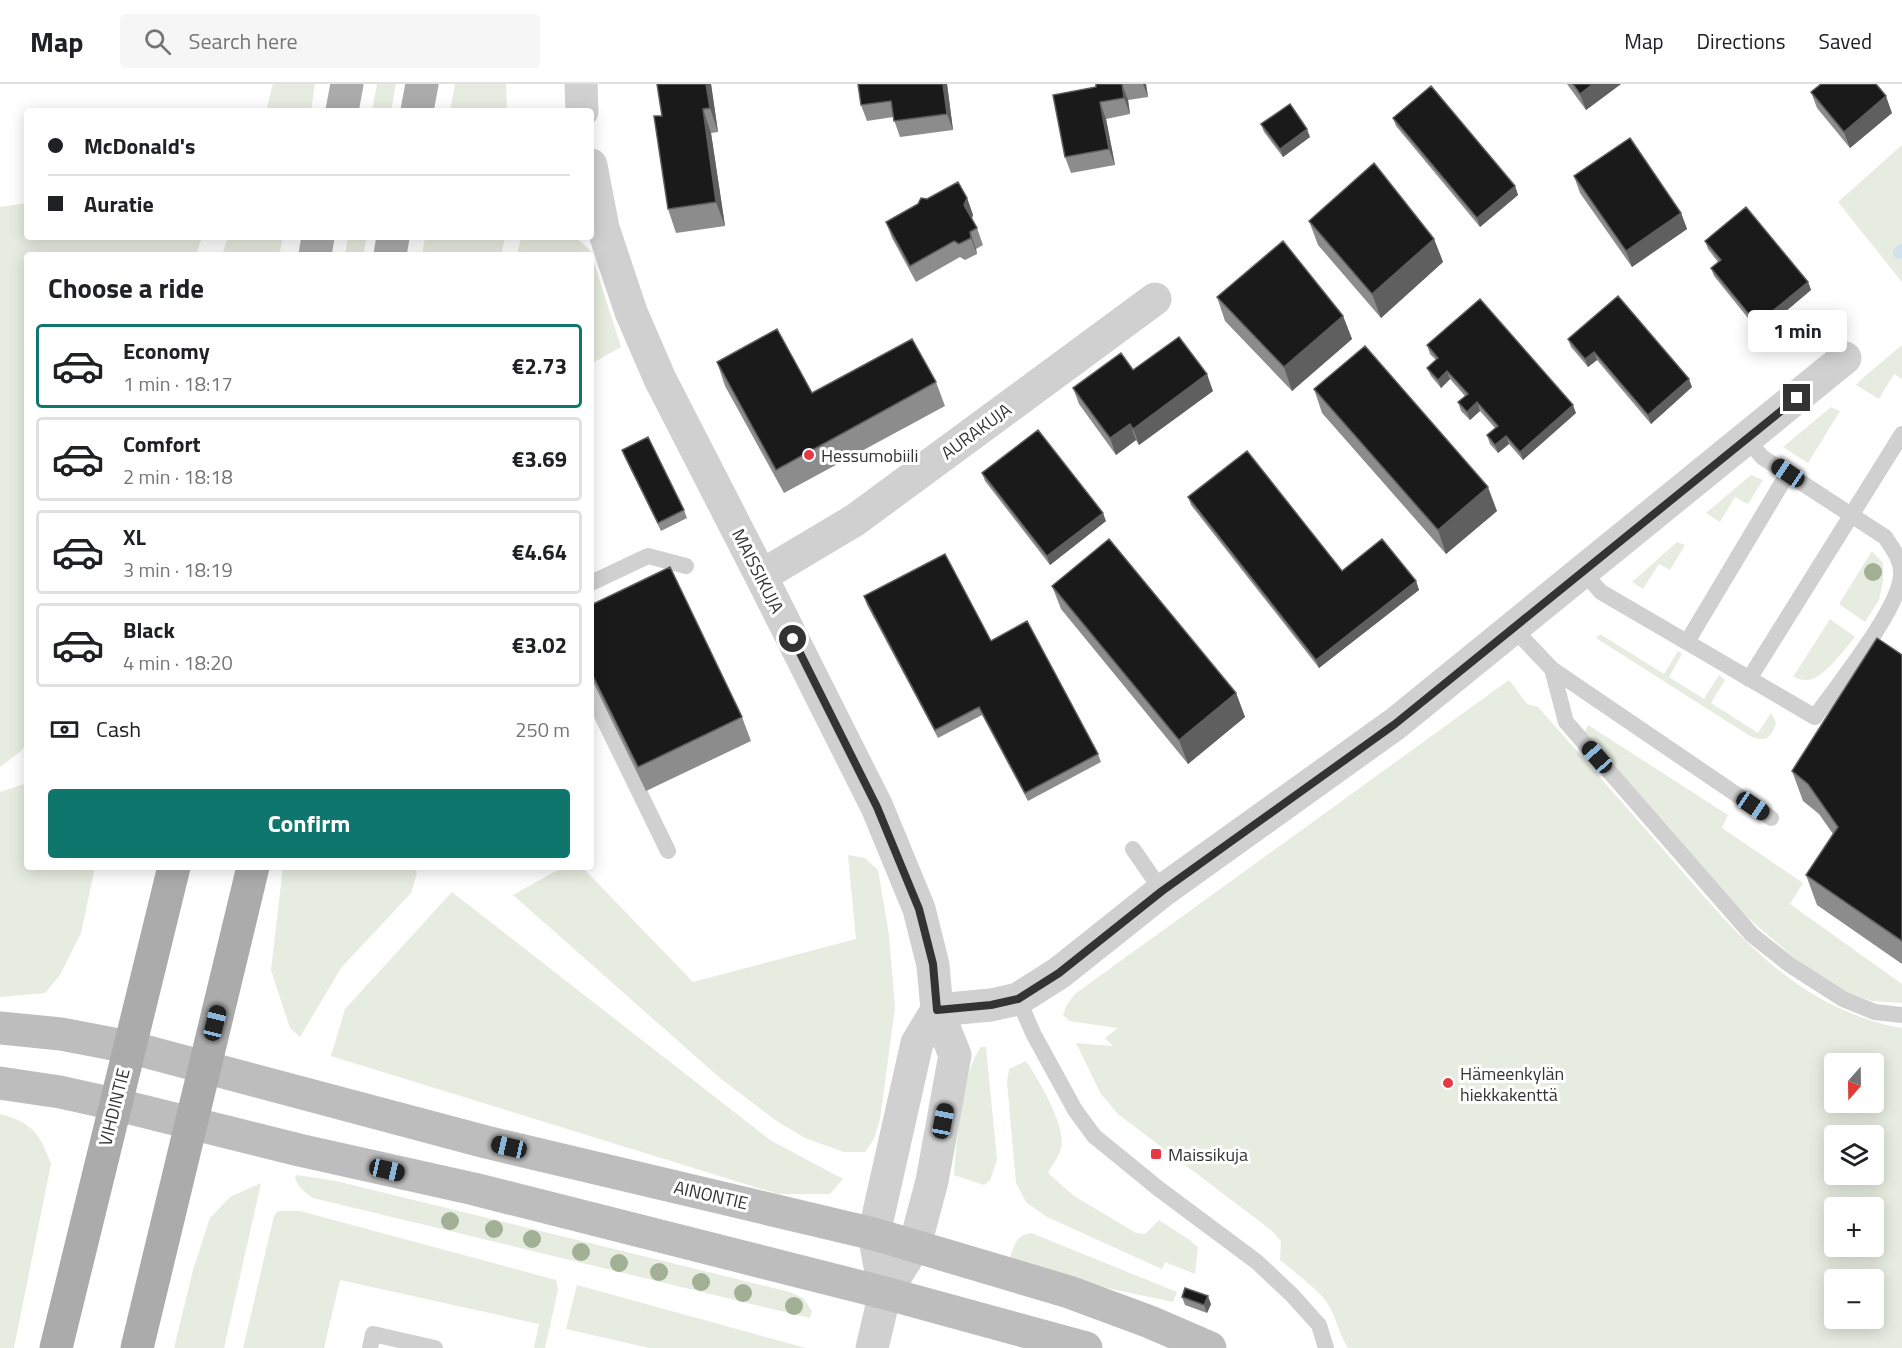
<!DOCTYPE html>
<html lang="en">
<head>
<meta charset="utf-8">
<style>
  :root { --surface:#fff; --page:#f6f6f6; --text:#202124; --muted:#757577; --line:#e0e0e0; --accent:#0f766e }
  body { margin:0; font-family:"Titillium Web",sans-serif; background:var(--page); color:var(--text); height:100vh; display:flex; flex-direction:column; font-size:22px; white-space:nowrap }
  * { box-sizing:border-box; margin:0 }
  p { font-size:20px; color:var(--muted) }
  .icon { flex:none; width:33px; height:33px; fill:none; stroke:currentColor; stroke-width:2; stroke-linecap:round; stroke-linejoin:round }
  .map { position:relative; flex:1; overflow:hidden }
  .side { position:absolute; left:24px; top:168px; width:570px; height:618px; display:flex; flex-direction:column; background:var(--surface); border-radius:6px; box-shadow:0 3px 15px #0003 }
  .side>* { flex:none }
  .banner { position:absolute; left:24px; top:24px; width:570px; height:132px; border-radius:6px; box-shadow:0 3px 15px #0003; display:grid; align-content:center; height:132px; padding:0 24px; background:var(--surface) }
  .needle { width:39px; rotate:200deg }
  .tools { position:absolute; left:1824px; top:969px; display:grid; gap:12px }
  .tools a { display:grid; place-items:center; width:60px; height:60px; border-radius:6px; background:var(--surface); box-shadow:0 3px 15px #0003; font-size:30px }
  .end { position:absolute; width:27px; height:27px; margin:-14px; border:8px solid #333; background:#fff; box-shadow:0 0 0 3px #fff }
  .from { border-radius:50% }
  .bubble { position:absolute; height:42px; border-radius:6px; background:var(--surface); box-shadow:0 3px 15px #0003; font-size:20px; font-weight:700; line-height:42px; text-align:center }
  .car { position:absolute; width:18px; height:36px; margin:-18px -9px; border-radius:8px; box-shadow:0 0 4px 2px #0007; background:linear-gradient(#222 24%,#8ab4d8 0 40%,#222 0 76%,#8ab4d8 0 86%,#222 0) }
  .banner b { display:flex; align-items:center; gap:21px; height:57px; font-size:22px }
  .banner b+b { border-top:2px solid var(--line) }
  .banner i { width:15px; height:15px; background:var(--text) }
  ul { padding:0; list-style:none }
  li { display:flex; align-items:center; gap:18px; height:84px; margin:0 12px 9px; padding:0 12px; border:3px solid var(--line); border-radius:6px }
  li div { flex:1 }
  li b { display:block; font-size:22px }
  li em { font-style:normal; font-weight:700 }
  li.current { border-color:var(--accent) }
  li>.icon { width:54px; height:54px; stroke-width:1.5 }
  h2 { padding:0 24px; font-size:27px; line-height:72px }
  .pay { display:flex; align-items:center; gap:15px; height:66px; padding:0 24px; font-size:22px }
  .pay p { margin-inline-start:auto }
  .primary-button { display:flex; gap:12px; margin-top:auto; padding:12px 24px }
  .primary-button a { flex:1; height:69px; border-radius:6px; background:var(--accent); color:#fff; font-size:24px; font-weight:700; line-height:69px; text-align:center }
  header { display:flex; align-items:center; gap:36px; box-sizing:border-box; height:84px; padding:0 30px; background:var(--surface); border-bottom:2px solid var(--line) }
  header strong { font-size:28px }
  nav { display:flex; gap:33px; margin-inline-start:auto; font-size:21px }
  .search { width:420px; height:54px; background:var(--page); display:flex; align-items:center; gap:15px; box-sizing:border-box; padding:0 21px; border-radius:6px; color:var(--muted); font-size:22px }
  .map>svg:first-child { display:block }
  .green { fill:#e6ecdf; fill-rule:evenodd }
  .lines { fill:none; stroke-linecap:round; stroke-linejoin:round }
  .stream { stroke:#cfe2ee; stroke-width:12 }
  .lane { stroke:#d0d0d0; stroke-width:16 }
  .street { stroke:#d0d0d0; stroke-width:33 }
  .secondary { stroke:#bdbdbd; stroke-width:33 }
  .primary { stroke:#ababab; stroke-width:33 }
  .tree { fill:#a2b095 }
  .wall { fill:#8c8c8c }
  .shaded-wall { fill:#5f5f5f }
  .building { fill:#1a1a1a; stroke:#5f5f5f; stroke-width:1.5 }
  .route { stroke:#333; stroke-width:8 }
  .poi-dot { fill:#e63946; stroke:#fff; stroke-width:2 }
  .labels { text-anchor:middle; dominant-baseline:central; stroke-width:6; stroke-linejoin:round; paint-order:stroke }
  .street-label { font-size:18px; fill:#333; stroke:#fff }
  .poi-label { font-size:18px; fill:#333; stroke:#fff; text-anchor:start }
</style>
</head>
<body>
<header>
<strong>Map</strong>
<div class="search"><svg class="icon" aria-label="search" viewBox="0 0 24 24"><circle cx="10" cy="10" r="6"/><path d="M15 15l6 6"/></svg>Search here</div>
<nav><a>Map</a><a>Directions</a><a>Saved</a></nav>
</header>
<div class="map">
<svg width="1902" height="1264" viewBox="0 0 1902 1264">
  <rect width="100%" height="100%" fill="#fff"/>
  <path class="green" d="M273,0H315L311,27H266Z
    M377,0H396L391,27H372Z
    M455,0H506L507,27H450Z
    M1902,61V198L1838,118Z
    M27,119V153H202L196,171H27V659L21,667L0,683V123Z
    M228,153H283L279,171H222Z
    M348,153H367L363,171H345Z
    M425,153H505L501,171H422Z
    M521,153H575L590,166L621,263L591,280V171H517Z
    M1902,261V295L1894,290L1879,315L1856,301L1864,293Z
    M1831,323L1840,327L1808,379L1783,363Z
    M1751,391L1763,396L1748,420L1735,413L1720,438L1706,429Z
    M1677,458L1685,461L1670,486L1659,480L1643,505L1632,498Z
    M1872,467L1883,479V497L1879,516L1865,538L1839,520Z
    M1830,535L1855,553C1845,565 1824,594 1808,596C1802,597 1798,594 1793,593Z
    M1600,550L1664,590L1678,567L1682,570L1669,593L1704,615L1719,591L1725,596L1711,619L1758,649L1771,629L1776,639C1771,655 1766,658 1750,652L1596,554Z
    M1509,596L1527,620L1538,623C1579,669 1620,716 1661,763C1729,841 1793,925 1902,944V1264H1348C1338,1249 1336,1231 1326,1217C1315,1203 1294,1188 1280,1176L1281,1157L1271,1146L1118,1030L1101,1010L1076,959L1113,962L1105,954L1118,944L1069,937L1063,931L1066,922L1075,910ZM1834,980H1874V1018H1834ZM1834,1052H1874V1090H1834ZM1834,1124H1874V1162H1834ZM1834,1196H1874V1234H1834Z
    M1588,641L1728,731L1722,744L1803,799L1790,820L1902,900V919L1872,917L1844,907L1806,884L1731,819L1584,650Z
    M27,699V783H95L81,849L60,891L45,909L0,913V708Z
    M848,771L865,774L878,786L889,851L895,924L880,1035L874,1055L865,1068H844L805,1054L775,1036L720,994L513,811L563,783H582L693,898L856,855Z
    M283,783H413L417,789L411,809L341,884L300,953L290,944L271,886Z
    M452,808L770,1056L843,1095L830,1110H778L331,972L345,925Z
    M981,963H986L997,1076L990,1096L984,1101L954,1091C956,1060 962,987 981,963Z
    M1026,977C1038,995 1067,1043 1061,1064C1059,1073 1052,1081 1048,1089L1074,1112L1136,1149L1145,1150L1159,1136L1191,1157L1198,1163L1195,1190L1165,1178L1162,1185L1047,1133L1026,1118L1016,1099L1007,998L1009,985Z
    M0,1030C32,1038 40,1050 51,1080L14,1264H0Z
    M297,1091L336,1097L790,1208L803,1214L812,1227L810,1234L313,1114C306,1109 297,1103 295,1093Z
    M261,1099L224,1264H174L193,1186L210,1134L230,1113Z
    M278,1127H300L556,1196L558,1206L545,1264H534L539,1240L340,1196L324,1264H243L274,1132Z
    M1031,1149L1177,1208L1173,1218L1046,1191L1009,1178C1013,1164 1015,1151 1031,1149Z
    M577,1201L806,1264H649L566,1245Z"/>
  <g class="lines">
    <path class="stream" d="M1899,169L1902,166"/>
    <path class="lane" d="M1583,488L1601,508L1815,633C1836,603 1900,524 1901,491C1902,476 1893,465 1885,453L1762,373L1747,355
      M591,499L648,472L686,482
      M1513,544L1552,585
      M1687,558L1788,389
      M1749,595L1902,350
      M591,609L668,767
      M1771,734L1552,585L1566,638L1752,851L1790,881L1843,915L1875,928L1902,931
      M1133,765L1162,807
      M1018,915L1034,951L1075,1026L1094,1052L1159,1105L1257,1178L1292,1211L1319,1241L1326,1264
      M370,1264L373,1250L435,1264"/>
    <path class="street" d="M581,0L582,27
      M591,81L603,144L631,228L660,295L761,492L877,723L919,825L933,881L937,926L955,971L932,1097L915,1161L885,1209L872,1264
      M761,492L855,436L1155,215
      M937,926L991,921L1018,915L1059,889L1162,807L1395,640L1845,274
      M885,1209L874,1150L917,959L937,926"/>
    <path class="secondary" d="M0,944L61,950L129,963L486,1058L874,1150L1069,1208L1150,1238L1210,1264
      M0,999L60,1008L114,1020L299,1066L474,1105L885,1209L1086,1264"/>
    <path class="primary" d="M342,27L347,0
      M417,27L422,0
      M315,171L318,153
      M390,171L393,153
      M56,1264L174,783
      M137,1264L253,783"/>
  </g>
  <g class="tree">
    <circle cx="1873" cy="488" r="9"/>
    <circle cx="450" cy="1137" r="9"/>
    <circle cx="494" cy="1145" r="9"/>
    <circle cx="532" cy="1155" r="9"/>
    <circle cx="581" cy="1168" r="9"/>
    <circle cx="619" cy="1179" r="9"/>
    <circle cx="659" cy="1188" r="9"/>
    <circle cx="701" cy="1198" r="9"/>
    <circle cx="743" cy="1209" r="9"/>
    <circle cx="794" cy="1222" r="9"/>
  </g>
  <path class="wall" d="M657,0H711L718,48L711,49L725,142L676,149L668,125L662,32Z
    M947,0L953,46L900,53L893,33L867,37L861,21Z
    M1096,0H1146L1148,13L1128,16L1130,30L1106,35L1115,81L1071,89L1065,73L1096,3Z
    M1567,0H1621L1586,26Z
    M1811,8L1892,29L1850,64L1817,24Z
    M1393,34L1515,102L1518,111L1480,143L1396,42Z
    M1261,40L1310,53L1283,73L1264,48Z
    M1574,92L1681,129L1687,145L1632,183L1580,109Z
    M967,114L973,131L972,135L977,144L983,161L976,165L977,170L965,176L960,173L916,198L892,154L886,138L927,115Z
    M1309,137L1434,155L1443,178L1381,234L1318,161Z
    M1705,157L1808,198L1811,206L1760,249L1714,192L1711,184L1718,178L1708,165Z
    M1217,213L1343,232L1352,255L1292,307L1225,237Z
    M1568,255L1692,303L1651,340L1597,276L1588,283L1571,263Z
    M1427,261L1576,329L1523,376L1509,360L1498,369L1490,360L1487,351L1495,344L1480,327L1470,336L1461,327L1458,318L1465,312L1450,295L1441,304L1431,292L1427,284L1436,276L1430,270Z
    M717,278L812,309L936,298L945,322L784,409L725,302Z
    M1133,286L1213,307L1139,361L1136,356L1116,371L1079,320L1073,304Z
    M1314,305L1497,427L1446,470L1322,329Z
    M622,366L684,426L687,434L661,447L625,374Z
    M982,389L1106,437L1050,481L985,397Z
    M1188,413L1342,487L1416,497L1419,506L1319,584L1191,421Z
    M1052,502L1236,609L1245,633L1188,680L1061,525Z
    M864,512L991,557L1098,670L1101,678L1028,717L982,631L938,654L867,521Z
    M591,521L742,633L751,657L646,707L591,594Z
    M1902,571V880L1817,821L1806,791L1833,750L1819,730L1803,717L1792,687Z
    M1182,1213L1211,1220L1207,1229L1185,1221Z"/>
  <path class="shaded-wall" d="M706,0H711L718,48L710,24Z
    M943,0H947L953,46L947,30Z
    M1122,0L1128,16L1130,30L1124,14Z
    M1143,0H1146L1148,13Z
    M1593,0H1621L1586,26L1580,10Z
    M1886,12L1892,29L1850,64L1844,48Z
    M1100,18L1106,35L1115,81L1109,65Z
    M703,25L711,49L725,142L716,118Z
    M1307,45L1310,53L1283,73L1280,65Z
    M1515,102L1518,111L1480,143L1477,134Z
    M967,114L973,131L970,138L964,121Z
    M1681,129L1687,145L1632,183L1626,167Z
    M970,148L976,165L977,170L971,154Z
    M1434,155L1443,178L1381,234L1372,210Z
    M1808,198L1811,206L1760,249L1757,240Z
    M1343,232L1352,255L1292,307L1284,283Z
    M1594,268L1597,276L1588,283L1585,275Z
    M1447,287L1450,295L1441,304L1438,296Z
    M1207,290L1213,307L1139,361L1133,345Z
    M1689,295L1692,303L1651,340L1648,331Z
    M1477,318L1480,327L1470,336L1467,328Z
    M1573,321L1576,329L1523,376L1520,368Z
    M1130,340L1136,356L1116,371L1110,354Z
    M1506,352L1509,360L1498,369L1495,361Z
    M1488,403L1497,427L1446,470L1438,446Z
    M1103,429L1106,437L1050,481L1047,472Z
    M1416,497L1419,506L1319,584L1316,576Z
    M1236,609L1245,633L1188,680L1179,656Z
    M1208,1212L1211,1220L1207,1229L1204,1221Z"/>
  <path class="building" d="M657,0H706L710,24L703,25L716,118L668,125L654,32H662Z
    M858,0H943L947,30L894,37L891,17L861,21Z
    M1096,0H1123H1122L1124,14L1100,18L1109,65L1065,73L1053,11L1096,3Z
    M1573,0H1593L1580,10Z
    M1821,0H1876L1886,12L1844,48L1811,8Z
    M1431,2L1515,102L1477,134L1393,34Z
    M1290,20L1307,45L1280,65L1261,40Z
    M1630,54L1681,129L1626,167L1574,92Z
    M1374,79L1434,155L1372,210L1309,137Z
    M958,98L967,114L964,121L977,144L970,148L971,154L959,160L954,157L910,182L886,138L918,120L921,114L927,115Z
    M1746,123L1808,198L1757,240L1711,184L1721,176L1705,157Z
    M1283,157L1343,232L1284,283L1217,213Z
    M1618,212L1689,295L1648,331L1594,268L1585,275L1568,255Z
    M1480,215L1573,321L1520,368L1506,352L1495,361L1487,351L1498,342L1477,318L1467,328L1458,318L1468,310L1447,287L1438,296L1427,284L1438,274L1427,261Z
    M777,245L812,309L912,255L936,298L776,386L717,278Z
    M1179,253L1207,290L1133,345L1130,340L1110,354L1073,304L1121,269L1133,286Z
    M1365,262L1488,403L1438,446L1314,305Z
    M1038,346L1103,429L1047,472L982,389Z
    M648,353L684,426L658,439L622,366Z
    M1247,367L1342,487L1382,455L1416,497L1316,576L1188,413Z
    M1109,455L1236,609L1179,656L1052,502Z
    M945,470L991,557L1027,537L1098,670L1025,709L979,623L935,646L864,512Z
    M670,483L742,633L638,683L591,588V521Z
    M1877,554L1902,571V857L1806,791L1838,743L1808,700L1792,687Z
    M1185,1204L1208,1212L1204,1221L1182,1213Z"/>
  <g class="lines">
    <path class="route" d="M793,555L877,723L919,825L933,880L937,926L991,921L1018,915L1059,889L1162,807L1395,640L1797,314"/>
  </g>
  <g class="poi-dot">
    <circle cx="809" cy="371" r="6"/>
    <circle cx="1448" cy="999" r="6"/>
    <rect x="1150" y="1064" width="12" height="12" rx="3"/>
  </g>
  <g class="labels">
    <g class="street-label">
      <text transform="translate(976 347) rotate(-36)">AURAKUJA</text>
      <text transform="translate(758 487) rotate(63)">MAISSIKUJA</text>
      <text transform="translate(114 1023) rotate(-76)">VIHDINTIE</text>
      <text transform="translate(711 1111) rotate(13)">AINONTIE</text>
    </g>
    <g class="poi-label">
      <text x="821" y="371">Hessumobiili</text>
      <text x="1460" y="989">Hämeenkylän<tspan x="1460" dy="21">hiekkakenttä</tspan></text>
      <text x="1168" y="1070">Maissikuja</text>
    </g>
  </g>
</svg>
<div class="tools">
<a><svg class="needle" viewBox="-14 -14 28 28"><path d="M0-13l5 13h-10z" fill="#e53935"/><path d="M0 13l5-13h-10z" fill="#757577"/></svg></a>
<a><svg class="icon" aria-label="layers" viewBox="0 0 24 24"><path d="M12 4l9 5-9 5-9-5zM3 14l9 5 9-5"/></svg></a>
<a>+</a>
<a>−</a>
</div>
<i class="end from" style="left:793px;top:555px"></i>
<i class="end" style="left:1797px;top:314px"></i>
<div class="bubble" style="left:1748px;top:226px;width:99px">1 min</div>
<i class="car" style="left:1788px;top:389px;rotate:304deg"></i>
<i class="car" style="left:1597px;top:673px;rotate:319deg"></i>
<i class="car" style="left:1753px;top:722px;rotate:124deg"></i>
<i class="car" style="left:215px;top:939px;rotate:14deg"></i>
<i class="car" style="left:943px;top:1037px;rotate:11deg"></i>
<i class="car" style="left:509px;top:1063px;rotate:283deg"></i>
<i class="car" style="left:387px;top:1086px;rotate:103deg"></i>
<div class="banner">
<b><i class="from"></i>McDonald's</b>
<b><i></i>Auratie</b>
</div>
<section class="side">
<h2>Choose a ride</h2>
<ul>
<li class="current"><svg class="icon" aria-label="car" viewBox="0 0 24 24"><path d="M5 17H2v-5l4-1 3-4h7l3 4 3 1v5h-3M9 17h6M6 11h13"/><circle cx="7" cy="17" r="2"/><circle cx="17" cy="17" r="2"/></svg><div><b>Economy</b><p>1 min · 18:17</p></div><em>€2.73</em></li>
<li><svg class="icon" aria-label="car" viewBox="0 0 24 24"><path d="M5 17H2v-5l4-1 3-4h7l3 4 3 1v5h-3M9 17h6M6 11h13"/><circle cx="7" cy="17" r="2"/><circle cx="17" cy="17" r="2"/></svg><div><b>Comfort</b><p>2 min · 18:18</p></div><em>€3.69</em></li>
<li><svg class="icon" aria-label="car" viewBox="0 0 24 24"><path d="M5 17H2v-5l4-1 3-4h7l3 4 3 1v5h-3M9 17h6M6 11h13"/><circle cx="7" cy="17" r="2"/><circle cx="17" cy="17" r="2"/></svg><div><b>XL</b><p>3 min · 18:19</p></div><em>€4.64</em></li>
<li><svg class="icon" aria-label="car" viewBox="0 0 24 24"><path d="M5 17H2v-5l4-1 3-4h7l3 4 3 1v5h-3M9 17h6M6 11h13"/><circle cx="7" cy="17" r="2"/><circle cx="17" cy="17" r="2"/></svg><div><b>Black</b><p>4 min · 18:20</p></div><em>€3.02</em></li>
</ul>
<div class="pay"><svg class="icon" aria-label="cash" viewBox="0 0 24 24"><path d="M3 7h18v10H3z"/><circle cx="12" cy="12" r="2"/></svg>Cash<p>250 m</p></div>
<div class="primary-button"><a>Confirm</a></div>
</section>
</div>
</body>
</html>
